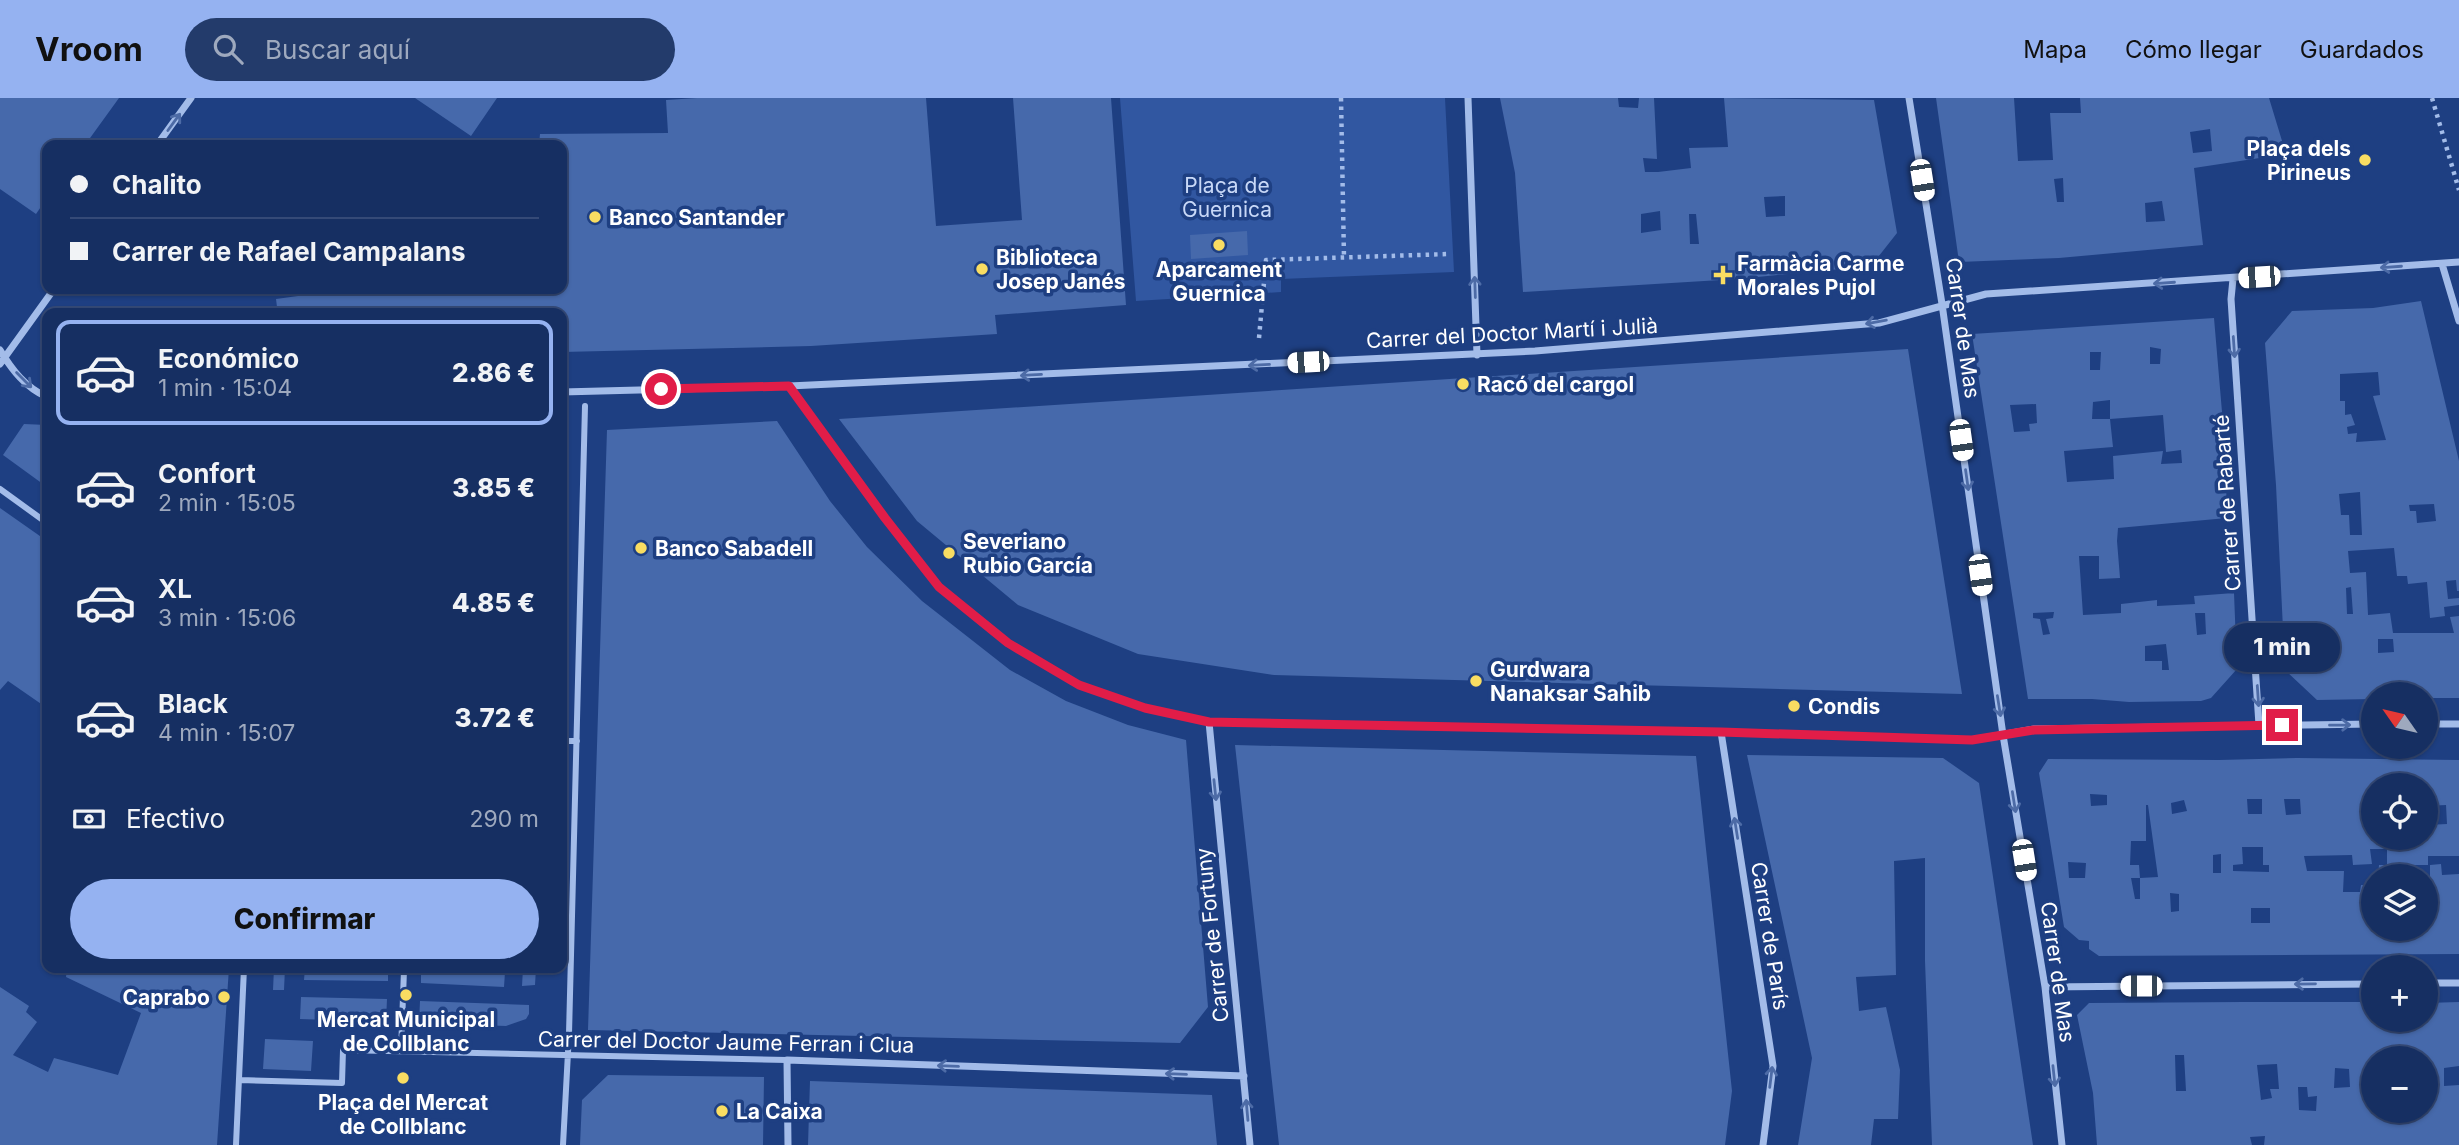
<!DOCTYPE html>
<html lang="es">
<head>
<meta charset="utf-8">
<style>
  :root { --surface:#162f62; --page:#233b6b; --text:#f1f3f6; --muted:#9ea9be; --line:#354a77; --accent:#95b2f1 }
  body { margin:0; font-family:Inter,sans-serif; background:var(--page); color:var(--text); height:100vh; display:flex; flex-direction:column; font-size:26px; white-space:nowrap }
  * { box-sizing:border-box; margin:0 }
  p { font-size:23px; color:var(--muted) }
  .icon { flex:none; width:38px; height:38px; fill:none; stroke:currentColor; stroke-width:2; stroke-linecap:round; stroke-linejoin:round }
  .map { position:relative; flex:1; overflow:hidden }
  .details { position:absolute; left:42px; top:210px; width:525px; height:665px; display:flex; flex-direction:column; background:var(--surface); border-radius:14px; box-shadow:0 2px 5px #0004,0 0 0 2px var(--line) }
  .details>* { flex:none }
  .banner { position:absolute; left:42px; top:42px; width:525px; height:154px; border-radius:14px; box-shadow:0 2px 5px #0004,0 0 0 2px var(--line); display:grid; align-content:center; height:154px; padding:0 28px; background:var(--surface) }
  .needle { width:46px; rotate:304deg }
  .fabs { position:absolute; left:2361px; top:584px; display:grid; gap:14px }
  .fabs a { display:grid; place-items:center; width:77px; height:77px; border-radius:50%; background:var(--surface); box-shadow:0 2px 5px #0004,0 0 0 2px var(--line); font-size:35px }
  .end { position:absolute; width:32px; height:32px; margin:-16px; border:9px solid #e11d48; background:#fff; box-shadow:0 0 0 4px #fff }
  .from { border-radius:50% }
  .bubble { position:absolute; height:49px; border-radius:24px; background:var(--surface); box-shadow:0 2px 5px #0004,0 0 0 2px var(--line); font-size:23px; font-weight:800; line-height:49px; text-align:center }
  .car { position:absolute; width:21px; height:42px; margin:-21px -10px; border-radius:9px; box-shadow:0 0 5px 2px #0007; background:linear-gradient(#fff 24%,#345 0 40%,#fff 0 76%,#345 0 86%,#fff 0) }
  .banner b { display:flex; align-items:center; gap:24px; height:66px; font-size:26px }
  .banner b+b { border-top:2px solid var(--line) }
  .banner i { width:18px; height:18px; background:var(--text) }
  ul { padding:12px 0 0; list-style:none }
  li { display:flex; align-items:center; gap:21px; height:105px; margin:0 14px 10px; padding:0 14px; border:4px solid transparent; border-radius:14px }
  li div { flex:1 }
  li b { display:block; font-size:26px }
  li em { font-style:normal; font-weight:800 }
  li.current { border-color:var(--accent) }
  li>.icon { width:63px; height:63px; stroke-width:1.5 }
  .pay { display:flex; align-items:center; gap:18px; height:77px; padding:0 28px; font-size:26px }
  .pay p { margin-inline-start:auto }
  .cta { display:flex; gap:14px; margin-top:auto; padding:14px 28px }
  .cta a { flex:1; height:80px; border-radius:42px; background:var(--accent); color:#111; font-size:28px; font-weight:800; line-height:80px; text-align:center }
  header { display:flex; align-items:center; gap:42px; box-sizing:border-box; height:98px; padding:0 35px; background:var(--accent); color:#111 }
  header strong { font-size:33px }
  nav { display:flex; gap:38px; margin-inline-start:auto; font-size:24px }
  .search { width:490px; height:63px; background:var(--page); display:flex; align-items:center; gap:18px; box-sizing:border-box; padding:0 24px; border-radius:38px; color:var(--muted); font-size:26px }
  .map>svg:first-child { display:block }
  .green { fill:#3157a1 }
  .building { fill:#4669ab; fill-rule:evenodd }
  .lines { fill:none; stroke-linecap:round; stroke-linejoin:round }
  .path { stroke:#a3bce9; stroke-width:4.5; stroke-dasharray:3.5 5; stroke-linecap:butt }
  .pedestrian { stroke:#a3bce9; stroke-width:6 }
  .minor { stroke:#a3bce9; stroke-width:7 }
  .oneway { stroke:#4d6ba6 }
  .route { stroke:#e11d48; stroke-width:9 }
  .poi-dot { fill:#f9dd62; stroke:#1e3f82; stroke-width:2.5 }
  .labels { text-anchor:middle; dominant-baseline:central; stroke-width:7; stroke-linejoin:round; paint-order:stroke }
  .poi-label { font-size:21px; font-weight:bold; fill:#fff; stroke:#1e3f82; text-anchor:start }
  .park-label { font-size:21px; fill:#c8d8f7; stroke:#1e3f82 }
  .street-label { font-size:21px; fill:#fff; stroke:#1e3f82 }
</style>
</head>
<body>
<header>
<strong>Vroom</strong>
<div class="search"><svg class="icon" aria-label="search" viewBox="0 0 24 24"><circle cx="10" cy="10" r="6"/><path d="M15 15l6 6"/></svg>Buscar aquí</div>
<nav><a>Mapa</a><a>Cómo llegar</a><a>Guardados</a></nav>
</header>
<div class="map">
<svg width="2459" height="1047" viewBox="0 0 2459 1047">
  <rect width="100%" height="100%" fill="#1e3f82"/>
  <path class="green" d="M1120,0H1445L1454,174L1281,181V194L1136,203Z"/>
  <path class="building" d="M0,0H119L85,47H47V100L36,116L0,91Z
    M415,0H497L471,38Z
    M697,0H926L936,128L1022,122L1013,0H1111L1126,207L995,217L997,236L811,248L562,254V215H262L263,211L277,209L276,201L320,195L319,191H562V47H539L540,36L668,35L666,2Z
    M1500,0H1618L1619,9L1638,10L1639,0H1654L1657,61L1643,60L1645,74H1658L1691,70L1689,50L1728,49L1724,0L1874,2L1897,135L1871,168L1737,181L1523,194L1515,75ZM1785,98V118L1766,119L1764,99ZM1660,113L1661,132L1641,135V116ZM1689,116H1696L1699,146H1690Z
    M1936,0H2014L2018,63L2053,62L2050,15H2081L2080,0H2269L2286,56L2194,70L2203,147L2059,160L1959,164ZM2210,31L2212,53L2193,55L2190,34ZM2063,80L2064,104H2057L2054,81ZM2162,103L2165,123L2146,124L2145,105Z
    M1247,133L1248,157L1191,161L1190,137Z
    M2421,203L2459,363V493H2457L2456,482L2446,483L2448,501L2459,500V507L2444,509L2445,518L2430,520L2427,484L2408,486L2407,478H2397L2394,450L2348,453L2350,475L2366,474L2368,517L2390,515L2393,535H2454L2450,519L2459,518V600H2426V597H2373V601L2317,602L2285,572L2276,387L2265,245L2292,213L2373,210ZM2378,274L2380,297L2373,298L2386,342L2356,344L2357,335L2348,336L2347,329L2355,327L2351,316L2345,317V303H2340V276ZM2360,394L2362,437H2350L2349,417H2341L2339,396ZM2434,406L2436,423L2417,425L2416,413H2410L2409,407ZM2351,489L2353,516H2347L2346,490ZM2378,541H2393L2394,554L2378,555Z
    M2214,220L2225,349L2227,420L2118,430L2117,443L2120,480L2099,481V458H2079L2083,517L2121,515V506L2157,502V508L2195,506L2194,498L2234,495L2237,571L2211,600L2201,603L2129,604L2092,601H2028L1972,236ZM2150,249L2161,251L2160,266H2150ZM2090,254H2101L2100,272H2090ZM2110,302V321L2163,317L2166,354L2181,352L2182,365L2161,366L2163,353L2113,358L2114,381L2067,384L2064,353L2113,349L2110,321H2092L2093,304ZM2036,306L2037,325L2029,326L2030,333L2014,334L2010,307ZM2054,514L2053,520L2046,521L2050,536L2043,537L2040,521L2033,520V515ZM2195,515H2205L2206,536L2197,537ZM2166,546L2169,572H2162V563H2145V548Z
    M1908,251L1962,596L1274,577L1138,556L1018,507L917,423L839,321Z
    M777,323L830,403L867,449L922,503L1010,572L1066,603L1128,627L1186,642L1208,909L1180,945L588,932L607,332Z
    M24,326L47,327V389L3,357Z
    M0,410L47,443V610L8,583L0,592Z
    M1235,647L1696,658L1732,993L1725,1047H1279Z
    M1747,657L1943,660L1979,685L2033,1047H1932L1925,863V760L1894,763L1896,877L1856,879L1859,913L1886,909L1900,972L1898,1021H1874L1871,1047H1798L1812,960Z
    M2297,660L2459,662V758H2428V767H2395L2394,779H2378L2379,767H2387V751H2370L2372,766L2353,767L2352,757L2304,758L2307,773H2344L2343,794H2360L2361,787L2373,788V831H2426V789H2430V767L2441,766L2442,777L2459,776V856L2099,858L2089,851V843L2079,842L2064,829L2039,675L2048,661L2219,662ZM2373,688H2426V708L2446,707L2447,726L2426,727V740H2373ZM2090,696L2107,697V707L2091,708ZM2247,701H2262V716H2248ZM2284,701H2300L2301,716L2286,717ZM2184,702L2187,713L2172,716L2171,705ZM2146,707H2148L2158,779L2140,780V801H2135L2131,780H2140L2139,767H2130L2131,743H2146ZM2242,749H2263V767H2269V774L2233,773V767L2243,766ZM2221,756V775H2213V757ZM2068,764L2086,765L2085,780H2069ZM2170,795L2179,796V813L2171,814ZM2251,810H2270V825H2251Z
    M67,870H229L217,1047H0V889L29,908L26,914L37,924L13,957L48,974L54,960L118,977L141,915L66,879Z
    M274,870H285L284,892H273Z
    M305,870H388V883L304,882Z
    M407,870H512V874H505L504,889L421,885V873L407,872Z
    M523,870H536L535,887L522,888Z
    M301,899L387,901L386,924L300,921Z
    M420,903L529,907V916L526,921L506,928L419,925Z
    M2244,904H2373V922H2426V905L2459,904V968L2444,970V988L2459,987V1047H2264L2265,1038L2250,1039L2252,1047H2097L2093,995L2077,917L2089,905ZM2175,957H2184L2186,993H2176ZM2373,961H2426V1013H2373ZM2277,966L2279,991H2270L2272,1000L2261,1002L2257,967ZM2335,970L2349,971L2350,989L2334,990ZM2298,989H2307L2308,999L2317,998L2316,1013L2299,1012Z
    M265,941L313,943L311,973L263,971Z
    M608,977L764,979L763,1047H580L582,1002Z
    M810,983L1212,997L1217,1047H808Z"/>
  <g class="lines">
    <path class="path" d="M1341,0L1344,160
      M2432,0L2459,92
      M1259,240L1266,162L1449,156"/>
    <path class="pedestrian" d="M0,391L47,425
      M562,643H577
      M401,953L404,872
      M240,982L342,985L343,952L787,962
      M236,1047L244,870
      M563,1047L569,936L585,308"/>
    <path class="minor" d="M1468,0L1477,257
      M1909,0L1942,206L2003,637L2045,889L2062,1047
      M157,47L191,0
      M2442,166L2459,223
      M2233,181L2231,201L2259,627
      M0,252C12,272 26,290 47,299
      M0,266L54,191
      M789,288L885,420L939,489L1008,545L1079,587L1145,610L1209,624L1721,634L1972,642L2034,631L2373,626
      M562,294L789,288L1535,253L1879,225L1986,196L2459,164
      M1209,624L1250,1047
      M2426,626H2459
      M1721,634L1773,968L1763,1047
      M2426,885H2459
      M2045,889L2373,886
      M788,1047L787,962L1244,978"/>
  </g>
  <defs><path id="oneway-shaft" d="M-6 0H5M1.5-3L5.5 0L1.5 3" fill="none" stroke-width="1.6" stroke-linecap="round" stroke-linejoin="round" transform="scale(1.75)"/></defs>
  <g class="oneway">
    <use href="#oneway-shaft" transform="translate(174 24) rotate(-54)"/>
    <use href="#oneway-shaft" transform="translate(2391 169) rotate(176)"/>
    <use href="#oneway-shaft" transform="translate(2164 185) rotate(176)"/>
    <use href="#oneway-shaft" transform="translate(1475 189) rotate(-92)"/>
    <use href="#oneway-shaft" transform="translate(1876 224) rotate(170)"/>
    <use href="#oneway-shaft" transform="translate(2234 249) rotate(86)"/>
    <use href="#oneway-shaft" transform="translate(1259 267) rotate(177)"/>
    <use href="#oneway-shaft" transform="translate(1031 277) rotate(177)"/>
    <use href="#oneway-shaft" transform="translate(24 282) rotate(45)"/>
    <use href="#oneway-shaft" transform="translate(1967 382) rotate(82)"/>
    <use href="#oneway-shaft" transform="translate(2258 598) rotate(86)"/>
    <use href="#oneway-shaft" transform="translate(1999 608) rotate(81)"/>
    <use href="#oneway-shaft" transform="translate(2340 627) rotate(-1)"/>
    <use href="#oneway-shaft" transform="translate(1215 692) rotate(84)"/>
    <use href="#oneway-shaft" transform="translate(2014 704) rotate(81)"/>
    <use href="#oneway-shaft" transform="translate(1736 730) rotate(-99)"/>
    <use href="#oneway-shaft" transform="translate(2305 886) rotate(179)"/>
    <use href="#oneway-shaft" transform="translate(948 968) rotate(-178)"/>
    <use href="#oneway-shaft" transform="translate(1176 976) rotate(-178)"/>
    <use href="#oneway-shaft" transform="translate(2054 978) rotate(84)"/>
    <use href="#oneway-shaft" transform="translate(1771 979) rotate(-83)"/>
    <use href="#oneway-shaft" transform="translate(1247 1012) rotate(-95)"/>
  </g>
  <g class="lines">
    <path class="route" d="M661,291L789,288L885,420L939,489L1008,545L1079,587L1145,610L1209,624L1721,634L1972,642L2034,632L2282,627"/>
  </g>
  <g class="poi-dot">
    <circle cx="2365" cy="62" r="7"/>
    <circle cx="595" cy="119" r="7"/>
    <circle cx="1219" cy="147" r="7"/>
    <circle cx="982" cy="171" r="7"/>
    <path d="M1719.5 166.5h7v7h7v7h-7v7h-7v-7h-7v-7h7z"/>
    <circle cx="1463" cy="286" r="7"/>
    <circle cx="641" cy="450" r="7"/>
    <circle cx="949" cy="455" r="7"/>
    <circle cx="1476" cy="583" r="7"/>
    <circle cx="1794" cy="608" r="7"/>
    <circle cx="406" cy="897" r="7"/>
    <circle cx="224" cy="899" r="7"/>
    <circle cx="403" cy="980" r="7"/>
    <circle cx="722" cy="1013" r="7"/>
  </g>
  <g class="labels">
    <g class="poi-label">
      <text x="2351" y="50" text-anchor="end">Plaça dels<tspan x="2351" dy="24">Pirineus</tspan></text>
      <text x="609" y="119">Banco Santander</text>
      <text x="996" y="159">Biblioteca<tspan x="996" dy="24">Josep Janés</tspan></text>
      <text x="1737" y="165">Farmàcia Carme<tspan x="1737" dy="24">Morales Pujol</tspan></text>
      <text x="1219" y="171" text-anchor="middle">Aparcament<tspan x="1219" dy="24">Guernica</tspan></text>
      <text x="1477" y="286">Racó del cargol</text>
      <text x="963" y="443">Severiano<tspan x="963" dy="24">Rubio García</tspan></text>
      <text x="655" y="450">Banco Sabadell</text>
      <text x="1490" y="571">Gurdwara<tspan x="1490" dy="24">Nanaksar Sahib</tspan></text>
      <text x="1808" y="608">Condis</text>
      <text x="210" y="899" text-anchor="end">Caprabo</text>
      <text x="406" y="921" text-anchor="middle">Mercat Municipal<tspan x="406" dy="24">de Collblanc</tspan></text>
      <text x="403" y="1004" text-anchor="middle">Plaça del Mercat<tspan x="403" dy="24">de Collblanc</tspan></text>
      <text x="736" y="1013">La Caixa</text>
    </g>
    <g class="park-label">
      <text x="1227" y="87">Plaça de<tspan x="1227" dy="24">Guernica</tspan></text>
    </g>
    <g class="street-label">
      <text transform="translate(1963 230) rotate(82)">Carrer de Mas</text>
      <text transform="translate(1512 235) rotate(-3)">Carrer del Doctor Martí i Julià</text>
      <text transform="translate(2227 405) rotate(-94)">Carrer de Rabarté</text>
      <text transform="translate(1212 837) rotate(-96)">Carrer de Fortuny</text>
      <text transform="translate(1770 838) rotate(81)">Carrer de París</text>
      <text transform="translate(2058 874) rotate(82)">Carrer de Mas</text>
      <text transform="translate(726 944) rotate(1)">Carrer del Doctor Jaume Ferran i Clua</text>
    </g>
  </g>
</svg>
<div class="fabs">
<a><svg class="needle" viewBox="-14 -14 28 28"><path d="M0-13l5 13h-10z" fill="#e53935"/><path d="M0 13l5-13h-10z" fill="#9ea9be"/></svg></a>
<a><svg class="icon" aria-label="locate" viewBox="0 0 24 24"><circle cx="12" cy="12" r="6"/><path d="M12 2v4M12 18v4M2 12h4M18 12h4"/></svg></a>
<a><svg class="icon" aria-label="layers" viewBox="0 0 24 24"><path d="M12 4l9 5-9 5-9-5zM3 14l9 5 9-5"/></svg></a>
<a>+</a>
<a>−</a>
</div>
<i class="end from" style="left:661px;top:291px"></i>
<i class="end" style="left:2282px;top:627px"></i>
<div class="bubble" style="left:2224px;top:525px;width:116px">1 min</div>
<i class="car" style="left:1922px;top:82px;rotate:171deg"></i>
<i class="car" style="left:2259px;top:179px;rotate:266deg"></i>
<i class="car" style="left:1308px;top:264px;rotate:267deg"></i>
<i class="car" style="left:1961px;top:342px;rotate:172deg"></i>
<i class="car" style="left:1980px;top:477px;rotate:172deg"></i>
<i class="car" style="left:2024px;top:762px;rotate:171deg"></i>
<i class="car" style="left:2141px;top:888px;rotate:270deg"></i>
<div class="banner">
<b><i class="from"></i>Chalito</b>
<b><i></i>Carrer de Rafael Campalans</b>
</div>
<section class="details">
<ul>
<li class="current"><svg class="icon" aria-label="car" viewBox="0 0 24 24"><path d="M5 17H2v-5l4-1 3-4h7l3 4 3 1v5h-3M9 17h6M6 11h13"/><circle cx="7" cy="17" r="2"/><circle cx="17" cy="17" r="2"/></svg><div><b>Económico</b><p>1 min · 15:04</p></div><em>2.86 €</em></li>
<li><svg class="icon" aria-label="car" viewBox="0 0 24 24"><path d="M5 17H2v-5l4-1 3-4h7l3 4 3 1v5h-3M9 17h6M6 11h13"/><circle cx="7" cy="17" r="2"/><circle cx="17" cy="17" r="2"/></svg><div><b>Confort</b><p>2 min · 15:05</p></div><em>3.85 €</em></li>
<li><svg class="icon" aria-label="car" viewBox="0 0 24 24"><path d="M5 17H2v-5l4-1 3-4h7l3 4 3 1v5h-3M9 17h6M6 11h13"/><circle cx="7" cy="17" r="2"/><circle cx="17" cy="17" r="2"/></svg><div><b>XL</b><p>3 min · 15:06</p></div><em>4.85 €</em></li>
<li><svg class="icon" aria-label="car" viewBox="0 0 24 24"><path d="M5 17H2v-5l4-1 3-4h7l3 4 3 1v5h-3M9 17h6M6 11h13"/><circle cx="7" cy="17" r="2"/><circle cx="17" cy="17" r="2"/></svg><div><b>Black</b><p>4 min · 15:07</p></div><em>3.72 €</em></li>
</ul>
<div class="pay"><svg class="icon" aria-label="cash" viewBox="0 0 24 24"><path d="M3 7h18v10H3z"/><circle cx="12" cy="12" r="2"/></svg>Efectivo<p>290 m</p></div>
<div class="cta"><a>Confirmar</a></div>
</section>
</div>
</body>
</html>
